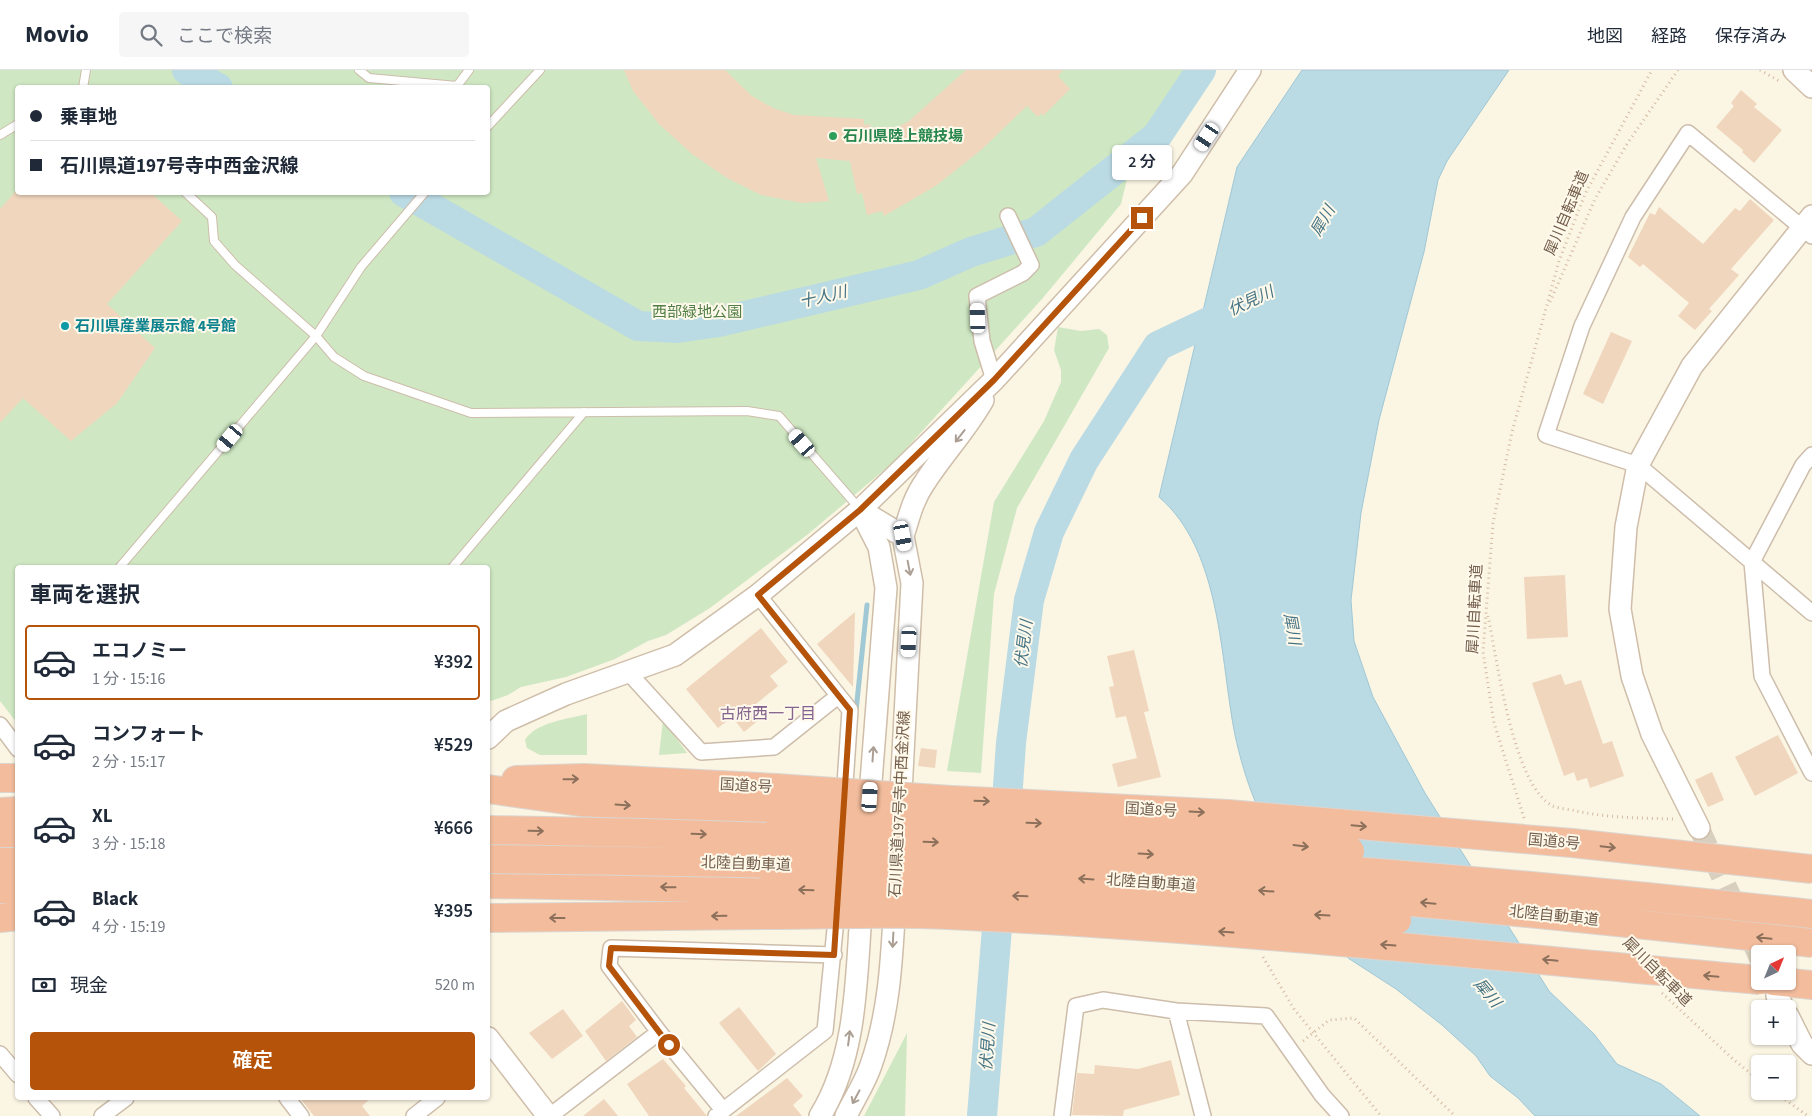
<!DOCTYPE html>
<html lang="ja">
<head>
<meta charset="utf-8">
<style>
  :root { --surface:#fff; --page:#f6f6f7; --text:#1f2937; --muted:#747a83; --line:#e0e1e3; --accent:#b45309 }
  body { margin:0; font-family:"Source Sans 3","Noto Sans JP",sans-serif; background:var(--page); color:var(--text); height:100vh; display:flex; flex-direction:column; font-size:19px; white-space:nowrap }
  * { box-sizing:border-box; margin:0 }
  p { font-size:16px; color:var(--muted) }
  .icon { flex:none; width:28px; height:28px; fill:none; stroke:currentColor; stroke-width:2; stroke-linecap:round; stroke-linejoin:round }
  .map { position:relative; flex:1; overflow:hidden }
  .side { position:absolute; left:15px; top:495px; width:475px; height:535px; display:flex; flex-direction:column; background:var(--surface); border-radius:5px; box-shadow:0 1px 4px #0004 }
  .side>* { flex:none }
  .hud { position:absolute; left:15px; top:15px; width:475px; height:110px; border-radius:5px; box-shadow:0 1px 4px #0004; display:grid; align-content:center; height:110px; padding:0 15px; background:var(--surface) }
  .needle { width:32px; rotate:43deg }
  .controls { position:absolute; left:1751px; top:875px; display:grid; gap:10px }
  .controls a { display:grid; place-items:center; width:45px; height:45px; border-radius:5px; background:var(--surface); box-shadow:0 1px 4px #0004; font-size:25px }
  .end { position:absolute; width:22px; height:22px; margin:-11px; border:6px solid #b45309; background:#fff; box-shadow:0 0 0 2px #fff }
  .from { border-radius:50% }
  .bubble { position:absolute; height:35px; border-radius:5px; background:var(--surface); box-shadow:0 1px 4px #0004; font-size:16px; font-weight:600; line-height:35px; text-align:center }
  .car { position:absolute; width:15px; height:30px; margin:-15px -8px; border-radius:6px; box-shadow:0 0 4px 1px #0007; background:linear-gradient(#fff 24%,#345 0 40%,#fff 0 76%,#345 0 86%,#fff 0) }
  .hud b { display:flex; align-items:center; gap:18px; height:48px; font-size:19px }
  .hud b+b { border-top:1px solid var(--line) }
  .hud i { width:12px; height:12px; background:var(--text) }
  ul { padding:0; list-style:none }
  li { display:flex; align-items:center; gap:15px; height:75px; margin:0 10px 8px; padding:0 5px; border:2px solid transparent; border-radius:5px }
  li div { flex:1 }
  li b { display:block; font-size:19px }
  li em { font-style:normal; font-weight:600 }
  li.active { border-color:var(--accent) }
  li>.icon { width:45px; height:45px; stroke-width:1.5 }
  h2 { padding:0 15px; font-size:22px; line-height:60px }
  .pay { display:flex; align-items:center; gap:12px; height:55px; padding:0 15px; font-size:19px }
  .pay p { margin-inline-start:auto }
  .button { display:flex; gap:10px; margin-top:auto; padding:10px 15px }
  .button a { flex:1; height:58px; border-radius:5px; background:var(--accent); color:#fff; font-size:20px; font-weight:600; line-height:58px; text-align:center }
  header { display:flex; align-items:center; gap:30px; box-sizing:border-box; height:70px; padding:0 25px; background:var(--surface); border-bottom:1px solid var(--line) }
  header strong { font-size:24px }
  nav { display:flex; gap:28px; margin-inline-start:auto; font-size:18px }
  .search { width:350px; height:45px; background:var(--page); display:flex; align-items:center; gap:12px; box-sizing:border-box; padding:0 18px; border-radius:5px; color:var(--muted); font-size:19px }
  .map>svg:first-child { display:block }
  .green { fill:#cfe8c3; fill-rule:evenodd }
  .water { fill:#badae4; stroke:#a0c8d5 }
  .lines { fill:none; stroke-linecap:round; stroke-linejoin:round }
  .stream { stroke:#a0c8d5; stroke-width:5 }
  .river { stroke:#badae4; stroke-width:30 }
  .building { fill:#f0d6bd }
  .secondary-tunnel { stroke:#d9cfbe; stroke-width:21; stroke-dasharray:21 11; stroke-linecap:butt }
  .lane-casing { stroke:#cdbdab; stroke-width:10 }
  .street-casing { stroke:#cdbdab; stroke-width:18 }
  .secondary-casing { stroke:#cfbea9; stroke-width:24 }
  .highway-casing { stroke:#dbd5d0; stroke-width:30 }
  .path { stroke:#d4baa0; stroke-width:3; stroke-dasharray:1 4; stroke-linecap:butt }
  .lane { stroke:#fff; stroke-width:8 }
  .street { stroke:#fff; stroke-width:15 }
  .secondary { stroke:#fff; stroke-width:21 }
  .highway { stroke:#f3bd9d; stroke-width:28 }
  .highway-bridge-casing { stroke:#dbd5d0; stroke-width:30; stroke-linecap:butt }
  .highway-bridge { stroke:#f3bd9d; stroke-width:28 }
  .oneway { stroke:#ab9e93 }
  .oneway2 { stroke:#8d705b }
  .route { stroke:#b45309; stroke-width:6 }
  .leisure-dot { fill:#2e9e5b; stroke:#fef9ea; stroke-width:2 }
  .culture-dot { fill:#0f9aa8; stroke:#fef9ea; stroke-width:2 }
  .labels { text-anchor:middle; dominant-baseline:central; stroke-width:4; stroke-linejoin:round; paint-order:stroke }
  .leisure-label { font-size:15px; font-weight:bold; fill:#27864d; stroke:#fef9ea; text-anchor:start }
  .street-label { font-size:15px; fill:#735d4b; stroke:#fef9ea }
  .park-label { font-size:15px; fill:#517e46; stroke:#fef9ea }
  .culture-label { font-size:15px; font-weight:bold; fill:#0d838f; stroke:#fef9ea; text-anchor:start }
  .water-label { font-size:16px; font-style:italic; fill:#467485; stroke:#fef9ea }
  .neighbourhood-label { font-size:16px; fill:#85638f; stroke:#fef9ea }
</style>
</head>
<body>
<header>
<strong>Movio</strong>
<div class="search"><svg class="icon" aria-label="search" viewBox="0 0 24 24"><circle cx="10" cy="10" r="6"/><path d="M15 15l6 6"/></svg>ここで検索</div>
<nav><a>地図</a><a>経路</a><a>保存済み</a></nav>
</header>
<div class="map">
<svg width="1812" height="1046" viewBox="0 0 1812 1046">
  <rect width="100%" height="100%" fill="#fbf5e4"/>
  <path class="green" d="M0,0H1192L1136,72L1121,134L1042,229L896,390L807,465L710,538L666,565L648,571L615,589L566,607L521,617L508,625L488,632V498H18L17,653L0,631ZM18,18H488V122H18Z
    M1058,257L1081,261L1099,259L1107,265L1109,278L1017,438L994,524L981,703L947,701L994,432L1044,351L1061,312V300L1054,280Z
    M587,644V685H540L527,678L525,670C536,652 568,649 587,644Z
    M663,650L687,683L659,685Z
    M907,963L905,1046H864Z"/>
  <path class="water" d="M1302,0H1509L1447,91L1438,110L1424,182L1379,350L1361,443L1351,530L1354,571L1373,627L1425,723L1549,921L1594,964L1617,994L1661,1014L1700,1046H1535L1518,1028L1490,1006L1476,986L1442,955L1396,919L1348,888L1255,731C1246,709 1240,688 1235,665C1220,590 1222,481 1159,427L1237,97Z"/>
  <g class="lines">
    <path class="stream" d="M856,641L867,535"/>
    <path class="river" d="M187,0L218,18
      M404,122L638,256L677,258L719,252L919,205L971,182L1036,162L1157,66L1201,0
      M1005,759L1011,673L1029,530L1049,462L1084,390L1158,276L1236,239
      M982,1046L1000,820"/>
  </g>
  <path class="building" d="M624,0H725L752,26L773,38L794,45L864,49V55L870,54L872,71L909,51L966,0H1063L1058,6L1070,19L1043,46L1041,43L1038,47L1027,36L981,80L937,115L884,146L882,141L867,145L862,123L857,124L850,91L816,88L829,131L802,133L761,125L727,108L692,84L659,54L633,21Z
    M1741,20L1757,34L1754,37L1782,60L1754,93L1742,82L1743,80L1716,57L1734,36L1731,33Z
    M15,122H150L182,151L107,234L155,278L117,333L71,371L23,328L0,353V139Z
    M1750,129L1774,150L1731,199L1739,205L1709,239L1712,241L1695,260L1678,246L1689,233L1643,194L1640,197L1628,187L1650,143L1655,145L1659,137L1703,174L1735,138L1740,141Z
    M1611,262L1632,271L1603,334L1583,324Z
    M1565,505L1568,567L1527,569L1524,507Z
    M855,542L853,617L817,574Z
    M761,558L788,592L770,606L778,616L751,638L760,649L744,662L732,647L718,658L686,619Z
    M1134,580L1149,641L1144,642L1161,707L1118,717L1112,694L1137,688L1126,646L1116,648L1109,617L1114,616L1107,586Z
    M1561,604L1565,615L1581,610L1603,674L1612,671L1624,706L1590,718L1587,708L1577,711L1574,702L1564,706L1532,613Z
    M1778,665L1798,703L1755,726L1735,687Z
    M921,678L937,680L935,698L918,696Z
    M1712,702L1724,730L1708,737L1695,710Z
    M622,931L636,950L629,956L637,967L606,991L585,961Z
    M739,937L776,984L758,1001L719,953Z
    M563,939L583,966L552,989L529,963Z
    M663,989L686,1016L684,1018L707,1046H649L627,1014Z
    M1171,990L1180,1025L1124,1040L1123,1046L1072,1045L1077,1003L1094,1004L1095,995L1138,999Z
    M787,1008L803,1026L793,1035L802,1046H736Z
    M300,1028H371L362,1036L370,1046H314Z
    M604,1029L618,1046H583Z"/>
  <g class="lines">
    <path class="secondary-tunnel" d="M1699,758L1760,889"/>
    <g class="lane-casing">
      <path id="lane" d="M359,0L369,8L457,16L469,0
        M83,18L86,0
        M488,56L540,0
        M0,65L18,54
        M425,122L361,197L316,266L334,287L364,306L471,343L747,341L779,346L859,438
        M119,498L316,266L235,195L214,171L212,147L185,122
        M452,498L584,342"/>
    </g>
    <g class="street-casing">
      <path id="street" d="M1812,166L1688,63L1633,147L1582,256L1546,365L1638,395L1812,543
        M994,310L982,271L977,226L1023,203L1031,195L1008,146
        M1812,385L1803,395L1752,492L1762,606L1812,703
        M758,525L850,640L844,729
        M628,602L701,682L774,677L838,626
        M0,655L18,679
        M1176,941L1203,1046
        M659,962L609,896L611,878L834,885
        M0,984L18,1005
        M36,1028L52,1046
        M287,1028L301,1046
        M102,1046L126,1028
        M414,1046L437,1028
        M550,1046L659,962L723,1040
        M716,1046L825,961L837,839
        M1062,1046L1076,936L1103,930L1176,941L1266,946L1322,1025L1341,1046"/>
    </g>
    <g class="secondary-casing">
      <path id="secondary" d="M1794,0L1812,17
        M860,440L903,466L912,513L900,741
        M860,440L879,477L886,518L869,738
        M903,466C909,447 913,429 925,412C943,384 966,360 983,330
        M488,668L506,651L566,624L675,585L758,525L860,440L994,310L1182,104L1250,0
        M1699,758L1652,664L1632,606L1620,539L1626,457L1638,395L1692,296L1812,146
        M1777,926L1784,939
        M1788,946L1802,974L1812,984
        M488,968L548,1046
        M820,1046C859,983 856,900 862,829
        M846,1046C854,1029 865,1013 871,995C890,941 892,885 895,829"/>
    </g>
    <g class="highway-casing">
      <path id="highway" d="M0,708H18
        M516,710L584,708L776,718
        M488,719L580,732L776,742
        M0,742L18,741
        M0,763H18
        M0,792H18
        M488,814L769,819
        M0,819H18
        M0,848L18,846
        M488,848L768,845
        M1773,911L1812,915"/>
    </g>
    <path class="path" d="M1760,0L1779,11
      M1550,232L1595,129L1627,74L1678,0
      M1488,546C1497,588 1513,717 1553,736C1560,739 1569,739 1576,741C1609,748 1641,748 1674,749
      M1524,748L1494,653L1483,582L1493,453L1512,362L1559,191L1585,124L1652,0
      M1263,887L1294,939L1381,1046
      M1662,923L1734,990L1760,1011
      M1303,971L1329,950L1354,948L1455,1046
      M1773,1021L1808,1046"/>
    <use href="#lane" class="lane"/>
    <use href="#street" class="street"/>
    <use href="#secondary" class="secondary"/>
    <use href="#highway" class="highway"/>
    <g class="highway-bridge-casing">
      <path id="highway-bridge" d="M776,718L951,730L1228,744L1572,773L1812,799
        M776,742L1048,753L1164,761L1350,781
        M488,760C932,766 1370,796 1812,844
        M488,789C639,791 790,793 941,800C1232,812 1523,841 1812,873
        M769,819L1036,827L1397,850
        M768,845C828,845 888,842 948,845C1219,857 1489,886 1760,910"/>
    </g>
    <use href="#highway-bridge" class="highway-bridge"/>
  </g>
  <defs><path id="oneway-shaft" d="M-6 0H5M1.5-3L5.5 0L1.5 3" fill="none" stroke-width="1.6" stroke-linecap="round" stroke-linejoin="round" transform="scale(1.25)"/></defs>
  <g class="oneway">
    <use href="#oneway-shaft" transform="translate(960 366) rotate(128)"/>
    <use href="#oneway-shaft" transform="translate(909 498) rotate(79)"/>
    <use href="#oneway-shaft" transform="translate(873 684) rotate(-86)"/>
    <use href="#oneway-shaft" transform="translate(893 870) rotate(93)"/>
    <use href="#oneway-shaft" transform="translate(849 968) rotate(-83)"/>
    <use href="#oneway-shaft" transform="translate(856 1027) rotate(118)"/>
  </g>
  <g class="oneway2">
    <use href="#oneway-shaft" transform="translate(571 709) rotate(-1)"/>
    <use href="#oneway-shaft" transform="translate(982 731) rotate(2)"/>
    <use href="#oneway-shaft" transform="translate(623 735) rotate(4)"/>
    <use href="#oneway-shaft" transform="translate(1197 742) rotate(3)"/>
    <use href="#oneway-shaft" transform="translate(1034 753) rotate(2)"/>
    <use href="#oneway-shaft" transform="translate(1359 756) rotate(5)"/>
    <use href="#oneway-shaft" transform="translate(536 761) rotate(1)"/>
    <use href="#oneway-shaft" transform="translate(699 764) rotate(2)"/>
    <use href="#oneway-shaft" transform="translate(931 772) rotate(2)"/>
    <use href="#oneway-shaft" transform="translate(1301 776) rotate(7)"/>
    <use href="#oneway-shaft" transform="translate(1608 777) rotate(6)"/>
    <use href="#oneway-shaft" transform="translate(1146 784) rotate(3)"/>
    <use href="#oneway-shaft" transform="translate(1086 809) rotate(-176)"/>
    <use href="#oneway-shaft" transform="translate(668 817) rotate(-179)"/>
    <use href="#oneway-shaft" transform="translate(806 820) rotate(-178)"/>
    <use href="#oneway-shaft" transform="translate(1266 821) rotate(-176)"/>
    <use href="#oneway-shaft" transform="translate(1020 826) rotate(-178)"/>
    <use href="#oneway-shaft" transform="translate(1428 833) rotate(-175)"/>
    <use href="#oneway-shaft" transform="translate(1322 845) rotate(-177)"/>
    <use href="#oneway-shaft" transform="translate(719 846) rotate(179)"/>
    <use href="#oneway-shaft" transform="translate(557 848) rotate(180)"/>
    <use href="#oneway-shaft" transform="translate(1226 862) rotate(-176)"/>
    <use href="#oneway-shaft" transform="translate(1764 868) rotate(-174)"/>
    <use href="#oneway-shaft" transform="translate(1388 875) rotate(-176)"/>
    <use href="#oneway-shaft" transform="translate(1550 890) rotate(-174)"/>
    <use href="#oneway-shaft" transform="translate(1711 906) rotate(-175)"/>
  </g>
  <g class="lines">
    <path class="route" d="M669,975L609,896L611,878L834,885L850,640L758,525L860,440L994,310L1142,148"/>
  </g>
  <circle class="leisure-dot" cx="833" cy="66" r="5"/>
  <circle class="culture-dot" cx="65" cy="256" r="5"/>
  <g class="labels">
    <g class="leisure-label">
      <text x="843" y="66">石川県陸上競技場</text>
    </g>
    <g class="street-label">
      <text transform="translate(1567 143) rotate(-67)">犀川自転車道</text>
      <text transform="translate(1475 539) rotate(-87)">犀川自転車道</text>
      <text transform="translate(746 716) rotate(3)">国道8号</text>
      <text transform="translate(900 734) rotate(-87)">石川県道197号寺中西金沢線</text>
      <text transform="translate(1151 740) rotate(3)">国道8号</text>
      <text transform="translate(1554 772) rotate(5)">国道8号</text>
      <text transform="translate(746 794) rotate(2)">北陸自動車道</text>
      <text transform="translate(1151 813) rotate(4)">北陸自動車道</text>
      <text transform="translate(1554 846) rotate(6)">北陸自動車道</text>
      <text transform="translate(1657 902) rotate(45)">犀川自転車道</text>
    </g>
    <g class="park-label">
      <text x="697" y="242">西部緑地公園</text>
    </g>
    <g class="culture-label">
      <text x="75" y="256">石川県産業展示館 4号館</text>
    </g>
    <g class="water-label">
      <text transform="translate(1323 151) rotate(-60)">犀川</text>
      <text transform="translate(823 227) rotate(-13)">十人川</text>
      <text transform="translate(1251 231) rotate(-25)">伏見川</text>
      <text transform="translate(1292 559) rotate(80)">犀川</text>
      <text transform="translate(1024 574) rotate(-83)">伏見川</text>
      <text transform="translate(1487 923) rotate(50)">犀川</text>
      <text transform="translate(988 977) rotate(-86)">伏見川</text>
    </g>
    <g class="neighbourhood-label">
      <text x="768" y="644">古府西一丁目</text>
    </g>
  </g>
</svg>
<div class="controls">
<a><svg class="needle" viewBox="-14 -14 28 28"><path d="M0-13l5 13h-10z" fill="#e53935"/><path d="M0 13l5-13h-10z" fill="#747a83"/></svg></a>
<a>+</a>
<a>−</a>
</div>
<i class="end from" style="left:669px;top:975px"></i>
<i class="end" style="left:1142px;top:148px"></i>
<div class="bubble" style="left:1112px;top:75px;width:60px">2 分</div>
<i class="car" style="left:1207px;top:67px;rotate:214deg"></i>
<i class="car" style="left:978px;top:248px;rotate:358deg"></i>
<i class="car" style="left:230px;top:368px;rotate:220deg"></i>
<i class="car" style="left:802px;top:373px;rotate:319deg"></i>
<i class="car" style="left:903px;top:466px;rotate:169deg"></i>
<i class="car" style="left:909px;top:572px;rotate:183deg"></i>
<i class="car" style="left:870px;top:727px;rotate:4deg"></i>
<div class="hud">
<b><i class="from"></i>乗車地</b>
<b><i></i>石川県道197号寺中西金沢線</b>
</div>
<section class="side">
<h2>車両を選択</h2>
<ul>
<li class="active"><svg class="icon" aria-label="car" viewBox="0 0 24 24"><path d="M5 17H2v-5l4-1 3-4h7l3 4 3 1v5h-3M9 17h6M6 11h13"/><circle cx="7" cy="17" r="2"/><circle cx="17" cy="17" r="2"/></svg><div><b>エコノミー</b><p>1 分 · 15:16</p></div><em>¥392</em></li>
<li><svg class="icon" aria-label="car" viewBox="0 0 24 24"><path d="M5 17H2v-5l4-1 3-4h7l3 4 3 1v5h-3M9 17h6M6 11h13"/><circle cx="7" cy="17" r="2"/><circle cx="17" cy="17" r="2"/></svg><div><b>コンフォート</b><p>2 分 · 15:17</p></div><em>¥529</em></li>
<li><svg class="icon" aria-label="car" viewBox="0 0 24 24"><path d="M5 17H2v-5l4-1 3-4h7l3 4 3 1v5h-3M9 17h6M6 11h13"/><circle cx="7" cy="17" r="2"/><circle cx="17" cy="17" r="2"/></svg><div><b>XL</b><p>3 分 · 15:18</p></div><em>¥666</em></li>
<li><svg class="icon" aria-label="car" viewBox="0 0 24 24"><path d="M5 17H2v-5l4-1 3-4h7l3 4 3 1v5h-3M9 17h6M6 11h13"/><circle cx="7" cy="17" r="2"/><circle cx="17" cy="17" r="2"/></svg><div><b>Black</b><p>4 分 · 15:19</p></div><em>¥395</em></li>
</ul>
<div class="pay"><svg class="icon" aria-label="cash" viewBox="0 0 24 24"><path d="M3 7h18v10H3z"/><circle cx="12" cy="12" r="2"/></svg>現金<p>520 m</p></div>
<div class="button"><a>確定</a></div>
</section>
</div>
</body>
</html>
